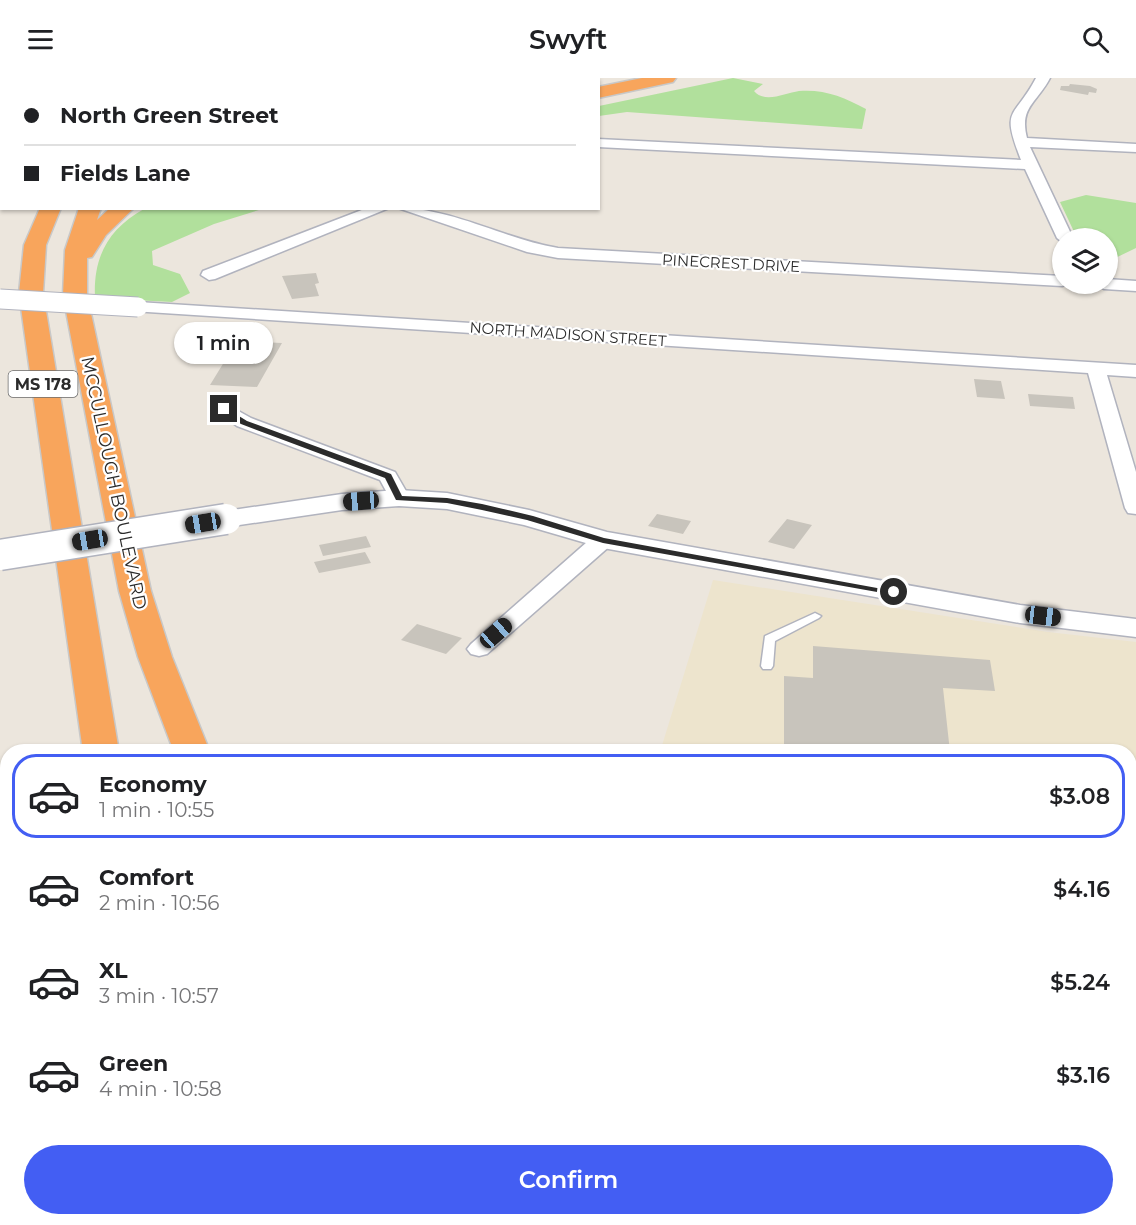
<!DOCTYPE html>
<html lang="en">
<head>
<meta charset="utf-8">
<style>
  :root { --surface:#fff; --page:#f6f6f6; --text:#202124; --muted:#757577; --line:#e0e0e0; --accent:#435ef3 }
  body { margin:0; font-family:Montserrat,sans-serif; background:var(--page); color:var(--text); height:100vh; display:flex; flex-direction:column; font-size:22px; white-space:nowrap }
  * { box-sizing:border-box; margin:0 }
  p { font-size:20px; color:var(--muted) }
  .icon { flex:none; width:33px; height:33px; fill:none; stroke:currentColor; stroke-width:2; stroke-linecap:round; stroke-linejoin:round }
  .map { position:relative; flex:1; overflow:hidden }
  .sheet { position:absolute; left:0px; top:666px; width:1137px; height:482px; display:flex; flex-direction:column; background:var(--surface); border-radius:24px 24px 0 0; box-shadow:0 2px 4px #0004 }
  .sheet>* { flex:none }
  .top-card { position:absolute; left:0px; top:0px; width:600px; height:132px; box-shadow:0 2px 4px #0004; display:grid; align-content:center; height:132px; padding:0 24px; background:var(--surface) }
  .tools { position:absolute; left:1052px; top:150px; display:grid; gap:12px }
  .tools a { display:grid; place-items:center; width:66px; height:66px; border-radius:50%; background:var(--surface); box-shadow:0 2px 4px #0004; font-size:30px }
  .end { position:absolute; width:27px; height:27px; margin:-14px; border:8px solid #2b2b2b; background:#fff; box-shadow:0 0 0 3px #fff }
  .from { border-radius:50% }
  .bubble { position:absolute; height:42px; border-radius:21px; background:var(--surface); box-shadow:0 2px 4px #0004; font-size:20px; font-weight:600; line-height:42px; text-align:center }
  .car { position:absolute; width:18px; height:36px; margin:-18px -9px; border-radius:8px; box-shadow:0 0 4px 2px #0007; background:linear-gradient(#222 24%,#8ab4d8 0 40%,#222 0 76%,#8ab4d8 0 86%,#222 0) }
  .top-card b { display:flex; align-items:center; gap:21px; height:57px; font-size:22px }
  .top-card b+b { border-top:2px solid var(--line) }
  .top-card i { width:15px; height:15px; background:var(--text) }
  ul { padding:10px 0 0; list-style:none }
  li { display:flex; align-items:center; gap:18px; height:84px; margin:0 12px 9px; padding:0 12px; border:3px solid transparent; border-radius:24px }
  li div { flex:1 }
  li b { display:block; font-size:22px }
  li em { font-style:normal; font-weight:600 }
  li.current { border-color:var(--accent) }
  li>.icon { width:54px; height:54px; stroke-width:1.5 }
  .primary-button { display:flex; gap:12px; margin-top:auto; padding:12px 24px }
  .primary-button a { flex:1; height:69px; border-radius:36px; background:var(--accent); color:#fff; font-size:24px; font-weight:600; line-height:69px; text-align:center }
  header { display:flex; justify-content:space-between; align-items:center; height:78px; padding:0 24px; background:var(--surface); font-size:27px; font-weight:600 }
  .map>svg:first-child { display:block }
  .education { fill:#ede4cd }
  .green { fill:#b1e09c }
  .building { fill:#c8c4bc }
  .lines { fill:none; stroke-linecap:round; stroke-linejoin:round }
  .service-casing { stroke:#b1b3be; stroke-width:3 }
  .minor-casing { stroke:#b1b3be; stroke-width:3 }
  .tertiary-casing { stroke:#b1b3be; stroke-width:3 }
  .motorway-casing { stroke:#c8c8c8; stroke-width:3 }
  .service { fill:#fff; fill-rule:evenodd }
  .minor { fill:#fff; fill-rule:evenodd }
  .tertiary { fill:#fff; fill-rule:evenodd }
  .motorway { fill:#f8a55c; fill-rule:evenodd }
  .minor-bridge-casing { stroke:#b1b3be; stroke-width:21; stroke-linecap:butt }
  .tertiary-bridge-casing { stroke:#b1b3be; stroke-width:33; stroke-linecap:butt }
  .minor-bridge { stroke:#fff; stroke-width:19 }
  .tertiary-bridge { stroke:#fff; stroke-width:30 }
  .route { fill:#2b2b2b }
  .labels { text-anchor:middle; dominant-baseline:central; stroke-width:4.5; stroke-linejoin:round; paint-order:stroke }
  .far-street-label { font-size:15px; fill:#2b2b2b; stroke:#fff }
  .shield { fill:#fff; stroke:#6b6b6b; stroke-width:1.5 }
  .shield-label { font-size:16px; font-weight:bold; fill:#2b2b2b }
  .street-label { font-size:18px; fill:#2b2b2b; stroke:#fff }
</style>
</head>
<body>
<header><svg class="icon" aria-label="menu" viewBox="0 0 24 24"><path d="M4 6h16M4 12h16M4 18h16"/></svg>Swyft<svg class="icon" aria-label="search" viewBox="0 0 24 24"><circle cx="10" cy="10" r="6"/><path d="M15 15l6 6"/></svg></header>
<div class="map">
<svg width="1136" height="1147" viewBox="0 0 1136 1147">
  <rect width="100%" height="100%" fill="#ece6dd"/>
  <path class="education" d="M713,502L1048,554L1136,564V1004L1130,1003V674H660Z"/>
  <path class="green" d="M733,0L763,6L754,13C765,26 785,15 799,13C824,11 844,19 866,31L862,51L627,34L599,38V28Z
    M1086,117L1136,125V170L1107,184V160H1077L1060,124Z
    M144,131H262L214,146L152,173L153,187L180,196L190,215L172,224L95,220C93,179 108,151 144,131Z"/>
  <path class="building" d="M1070,6L1090,8L1097,11L1096,15L1089,14L1088,17L1060,12L1061,8H1069Z
    M316,195L319,205L315,206L319,218L292,221L282,198Z
    M237,263L282,265L257,309L210,307Z
    M974,301L1001,303L1005,321L977,319Z
    M1028,316L1073,319L1075,331L1030,328Z
    M657,436L691,443L683,456L648,448Z
    M787,441L812,447L794,471L768,464Z
    M366,458L371,469L323,478L319,467Z
    M365,474L371,485L319,495L314,484Z
    M417,546L462,560L446,576L401,562Z
    M813,568L990,582L995,613L943,610L950,674H784V598L813,600Z"/>
  <g class="lines">
    <g class="service-casing">
      <path id="service" d="M41,0H48L40,2Z
        M0,7H2V11H0Z
        M0,34H2L0,39Z
        M815,535L821,538L819,540L775,563L773,588L771,591H763L761,588L765,558Z
        M1130,768L1136,769V779L1130,778Z
        M1130,855H1136V865H1130Z"/>
    </g>
    <g class="minor-casing">
      <path id="minor" d="M1036,0H1050C1037,25 1019,29 1027,60L1136,66V74L1030,69L1073,160H1062V164L1057,160L1025,91L598,69V61L1021,82C1000,28 1014,42 1036,0Z
        M367,130H389L215,201L209,202L201,197L203,193Z
        M398,130C453,130 504,161 558,170L1062,198V206H1069L1062,208L558,180L527,174Z
        M1107,201L1136,203V213L1104,211L1096,206H1107Z
        M138,224L1136,287V299L1107,297L1136,394V436L1128,435L1125,430L1088,295L132,233L129,229L132,225Z
        M224,325L251,340L395,394L410,420L406,424H392L380,402L237,348L214,331Z
        M603,455L611,457L614,462L611,467L487,576L479,578L471,576L467,571L471,566L595,457Z"/>
    </g>
    <g class="tertiary-casing">
      <path id="tertiary" d="M399,412L447,415L529,432L607,454L1020,527L1136,541V559L1020,545L603,470L524,447L447,431L399,428L342,432L226,449L217,447L213,441L217,435L226,433L342,416Z"/>
    </g>
    <g class="motorway-casing">
      <path id="motorway" d="M156,0H175L155,2Z
        M201,0H222L200,2Z
        M234,0H254L233,2Z
        M320,0H340L341,2H321Z
        M566,0H585L565,2Z
        M642,0H676L673,4L598,20V9Z
        M40,130H61L46,167L43,215L119,674H83L19,215L24,167Z
        M79,130H101L97,142L110,130H134L106,157L92,179L87,180V217L151,513L172,579L210,674H174L138,579L119,513L63,217L65,172Z
        M8,849V889L0,891V852Z
        M1130,1050H1136V1088H1130Z
        M105,1140H173L170,1147H102Z
        M190,1140H238V1147H190Z
        M359,1140H583L580,1147H360Z
        M585,1140H876L879,1147H588Z"/>
    </g>
    <use href="#service" class="service"/>
    <use href="#minor" class="minor"/>
    <use href="#tertiary" class="tertiary"/>
    <use href="#motorway" class="motorway"/>
    <g class="minor-bridge-casing">
      <path id="minor-bridge" d="M0,221L138,229"/>
    </g>
    <g class="tertiary-bridge-casing">
      <path id="tertiary-bridge" d="M0,477L226,441"/>
    </g>
    <use href="#minor-bridge" class="minor-bridge"/>
    <use href="#tertiary-bridge" class="tertiary-bridge"/>
  </g>
  <path class="route" d="M221,330H226L247,343L391,396L402,418L447,420L482,426L533,438L604,460L899,514L894,517L603,465L527,442L482,432L447,425L396,422L385,400L241,346L221,333Z"/>
  <g class="labels">
    <g class="far-street-label">
      <text transform="translate(731 185) rotate(3)">PINECREST DRIVE</text>
      <text transform="translate(568 256) rotate(4)">NORTH MADISON STREET</text>
    </g>
    <rect class="shield" x="8.5" y="293" width="69" height="26" rx="4.5"/>
    <g class="shield-label">
      <text x="43" y="306">MS 178</text>
    </g>
    <g class="street-label">
      <text transform="translate(114 405) rotate(78)">MCCULLOUGH BOULEVARD</text>
    </g>
  </g>
</svg>
<div class="tools">
<a><svg class="icon" aria-label="layers" viewBox="0 0 24 24"><path d="M12 4l9 5-9 5-9-5zM3 14l9 5 9-5"/></svg></a>
</div>
<i class="end from" style="left:894px;top:514px"></i>
<i class="end" style="left:224px;top:331px"></i>
<div class="bubble" style="left:174px;top:244px;width:99px">1 min</div>
<i class="car" style="left:361px;top:423px;rotate:266deg"></i>
<i class="car" style="left:203px;top:445px;rotate:261deg"></i>
<i class="car" style="left:90px;top:462px;rotate:261deg"></i>
<i class="car" style="left:1043px;top:538px;rotate:97deg"></i>
<i class="car" style="left:496px;top:555px;rotate:49deg"></i>
<div class="top-card">
<b><i class="from"></i>North Green Street</b>
<b><i></i>Fields Lane</b>
</div>
<section class="sheet">
<ul>
<li class="current"><svg class="icon" aria-label="car" viewBox="0 0 24 24"><path d="M5 17H2v-5l4-1 3-4h7l3 4 3 1v5h-3M9 17h6M6 11h13"/><circle cx="7" cy="17" r="2"/><circle cx="17" cy="17" r="2"/></svg><div><b>Economy</b><p>1 min · 10:55</p></div><em>$3.08</em></li>
<li><svg class="icon" aria-label="car" viewBox="0 0 24 24"><path d="M5 17H2v-5l4-1 3-4h7l3 4 3 1v5h-3M9 17h6M6 11h13"/><circle cx="7" cy="17" r="2"/><circle cx="17" cy="17" r="2"/></svg><div><b>Comfort</b><p>2 min · 10:56</p></div><em>$4.16</em></li>
<li><svg class="icon" aria-label="car" viewBox="0 0 24 24"><path d="M5 17H2v-5l4-1 3-4h7l3 4 3 1v5h-3M9 17h6M6 11h13"/><circle cx="7" cy="17" r="2"/><circle cx="17" cy="17" r="2"/></svg><div><b>XL</b><p>3 min · 10:57</p></div><em>$5.24</em></li>
<li><svg class="icon" aria-label="car" viewBox="0 0 24 24"><path d="M5 17H2v-5l4-1 3-4h7l3 4 3 1v5h-3M9 17h6M6 11h13"/><circle cx="7" cy="17" r="2"/><circle cx="17" cy="17" r="2"/></svg><div><b>Green</b><p>4 min · 10:58</p></div><em>$3.16</em></li>
</ul>
<div class="primary-button"><a>Confirm</a></div>
</section>
</div>
</body>
</html>
